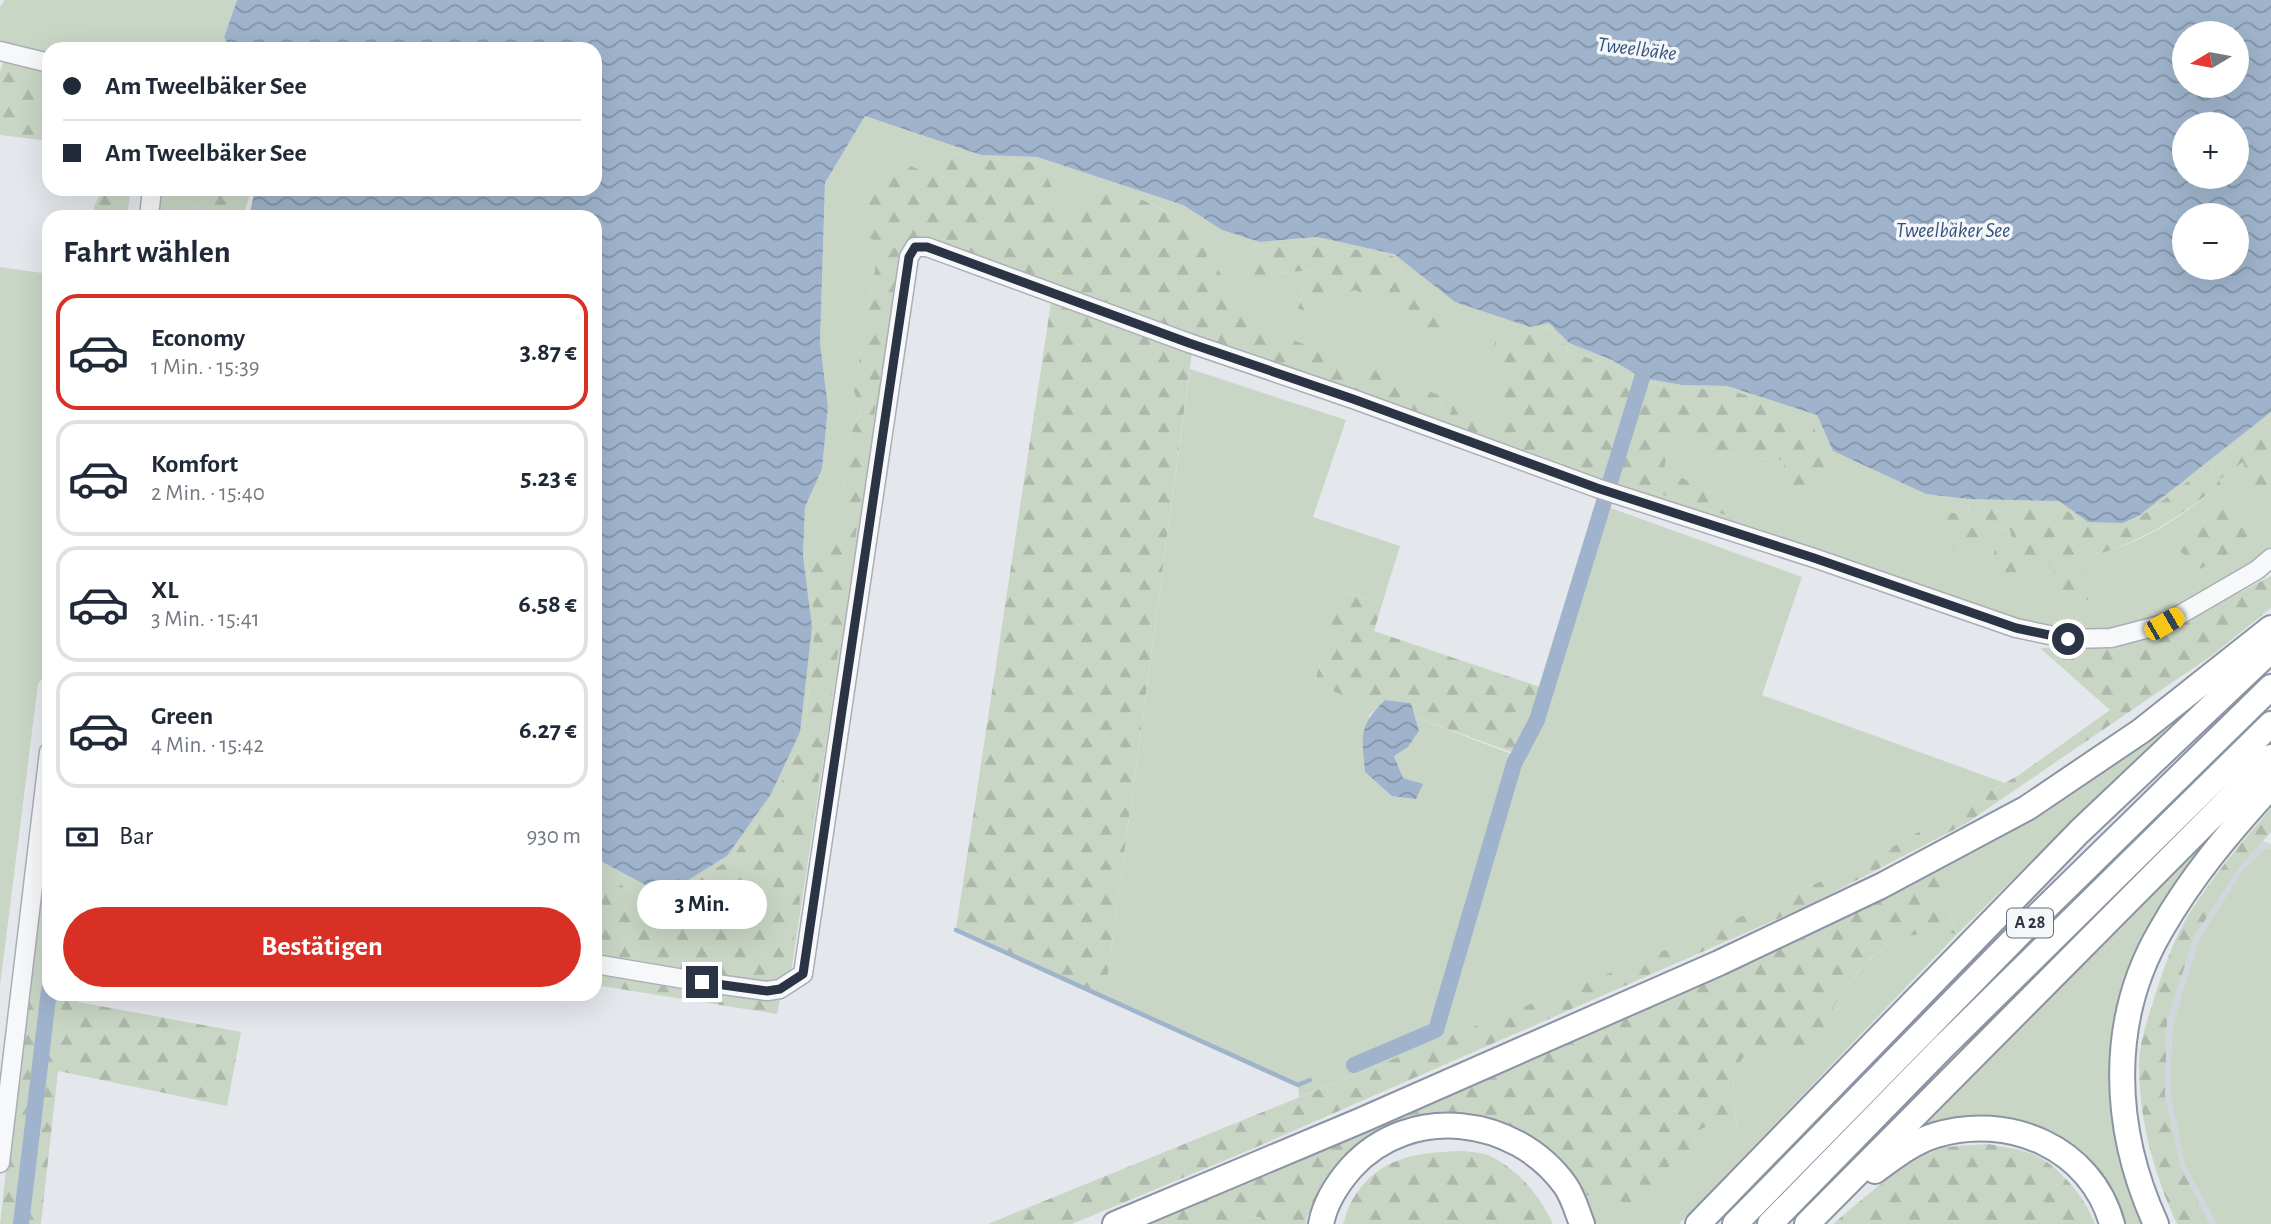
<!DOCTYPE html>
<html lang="de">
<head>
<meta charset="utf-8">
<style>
  :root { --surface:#fff; --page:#f2f2f3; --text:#1f2937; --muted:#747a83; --line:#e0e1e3; --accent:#d93025 }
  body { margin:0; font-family:"Alegreya Sans",sans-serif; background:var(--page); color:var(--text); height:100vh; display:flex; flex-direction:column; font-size:26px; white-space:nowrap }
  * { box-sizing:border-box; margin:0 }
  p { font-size:23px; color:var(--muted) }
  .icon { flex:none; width:38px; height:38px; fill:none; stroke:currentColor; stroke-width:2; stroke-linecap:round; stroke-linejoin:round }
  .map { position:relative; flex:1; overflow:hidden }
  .sheet { position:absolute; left:42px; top:210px; width:560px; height:791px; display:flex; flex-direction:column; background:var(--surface); border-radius:21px; box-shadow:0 7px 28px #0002 }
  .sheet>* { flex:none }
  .top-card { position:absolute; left:42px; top:42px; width:560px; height:154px; border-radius:21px; box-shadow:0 7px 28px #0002; display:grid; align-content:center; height:154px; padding:0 21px; background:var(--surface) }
  .needle { width:46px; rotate:260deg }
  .fabs { position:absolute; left:2172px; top:21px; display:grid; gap:14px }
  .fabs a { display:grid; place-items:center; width:77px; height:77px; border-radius:50%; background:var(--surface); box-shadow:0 7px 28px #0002; font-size:35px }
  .end { position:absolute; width:32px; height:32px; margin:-16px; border:9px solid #2b3445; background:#fff; box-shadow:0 0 0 4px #fff }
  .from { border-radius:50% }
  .bubble { position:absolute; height:49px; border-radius:24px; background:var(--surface); box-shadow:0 7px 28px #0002; font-size:23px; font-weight:700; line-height:49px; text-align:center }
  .car { position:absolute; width:21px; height:42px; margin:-21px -10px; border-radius:9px; box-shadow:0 0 5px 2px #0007; background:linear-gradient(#f5c518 24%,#345 0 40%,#f5c518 0 76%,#345 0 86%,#f5c518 0) }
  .top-card b { display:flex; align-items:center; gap:24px; height:66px; font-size:26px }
  .top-card b+b { border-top:2px solid var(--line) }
  .top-card i { width:18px; height:18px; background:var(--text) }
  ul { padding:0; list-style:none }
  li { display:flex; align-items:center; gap:21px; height:116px; margin:0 14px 10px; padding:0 7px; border:4px solid var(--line); border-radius:21px }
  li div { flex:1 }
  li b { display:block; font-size:26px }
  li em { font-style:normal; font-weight:700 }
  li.on { border-color:var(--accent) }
  li>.icon { width:63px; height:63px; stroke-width:1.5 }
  h2 { padding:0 21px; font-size:32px; line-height:84px }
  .pay { display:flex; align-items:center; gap:18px; height:77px; padding:0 21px; font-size:26px }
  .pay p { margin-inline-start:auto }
  .button { display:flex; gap:14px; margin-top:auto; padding:14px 21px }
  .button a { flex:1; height:80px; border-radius:42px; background:var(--accent); color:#fff; font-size:28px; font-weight:700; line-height:80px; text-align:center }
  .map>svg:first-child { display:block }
  .built { fill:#d2d6de }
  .green { fill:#c9d6c5; fill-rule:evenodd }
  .forest { fill:url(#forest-firs) }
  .water { fill:url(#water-waves); fill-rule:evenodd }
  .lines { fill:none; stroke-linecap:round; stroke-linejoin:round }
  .stream { stroke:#9fb4cc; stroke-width:4.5 }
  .canal { stroke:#9fb4cc; stroke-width:16 }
  .minor-casing { stroke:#a9aeb7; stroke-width:21 }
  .highway-casing { stroke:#8b94a3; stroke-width:28 }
  .minor { stroke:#f7f8fa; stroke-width:18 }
  .highway { stroke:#fff; stroke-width:24 }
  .route { stroke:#2b3445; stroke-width:9 }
  .labels { text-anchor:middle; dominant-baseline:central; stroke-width:7; stroke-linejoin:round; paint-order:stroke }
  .shield { fill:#f4f6f9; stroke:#676e7b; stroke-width:2 }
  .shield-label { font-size:18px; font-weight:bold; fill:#2b3445 }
  .water-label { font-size:21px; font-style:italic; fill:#34527a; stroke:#f4f6f9 }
</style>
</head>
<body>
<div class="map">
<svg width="2271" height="1224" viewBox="0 0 2271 1224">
  <defs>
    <pattern id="forest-firs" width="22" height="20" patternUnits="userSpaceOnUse" patternTransform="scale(1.75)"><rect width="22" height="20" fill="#c9d6c5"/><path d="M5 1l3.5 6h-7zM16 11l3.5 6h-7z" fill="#adb8ab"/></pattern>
    <pattern id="water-waves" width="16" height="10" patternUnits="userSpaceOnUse" patternTransform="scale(1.75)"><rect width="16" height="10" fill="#9fb4cc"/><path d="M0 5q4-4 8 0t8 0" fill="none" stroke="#8293a7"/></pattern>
  </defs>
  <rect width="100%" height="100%" fill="#e4e7ec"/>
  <path class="built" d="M2263,841L2271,844V850L2265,848L2185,1165L2217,1224H2210L2181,1167L2165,1095L2167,1022L2194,937L2240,867Z"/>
  <path class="green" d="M5,0H237L224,36L226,41L223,45L225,49H49V54L9,46L0,40V7Z
    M865,116L981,155L1037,157L1183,205L1222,230L1260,242L1317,237L1394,254L1455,302L1530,327L1549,323L1569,343L1612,360L1642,378L1682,385L1727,386L1817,415L1833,451L1926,494L1968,499L2059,501L2088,522L2140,515L2271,412V431L2267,422L2150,510L2122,527L2088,526L2058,504H1968L1971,514L1986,525L2010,530L2013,543L2034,564C2104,560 2157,538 2210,492L2218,502L2180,551L2233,513L2219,480L2244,462L2267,486L2271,481V547L2250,564L2163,619L2111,631H2068L2018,621L1607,480L1536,459L1050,288L924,238L907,243L901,254L791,972L778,986L899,253L906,242L924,236L1191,334L1434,419L1444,398L1285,337L1255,319L1239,299L1204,266L1185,213L1168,212L1133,195L1064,215L1040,163L977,158L953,152L941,180L893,177L880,179L883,244L876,263L854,391L861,412L848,440V457L841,467L844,485L838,503L844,514L838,532L806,554L815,626L804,735L774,799L731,859L668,897L648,900L595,871V858L664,895L727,856L812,627L803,555L805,507L822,469L828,407L820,343L825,183ZM1317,243L1393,256L1433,309L1448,317L1421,318L1389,303L1354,290L1298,307L1312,270L1279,273L1250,245L1278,246ZM1549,328L1572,353L1615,366L1636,379L1677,388L1727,389L1781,423L1831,473L1824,493L1783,460L1726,455L1697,457L1684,433L1661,437L1666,459L1663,469L1709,491L1727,516L1448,425L1453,404L1505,428L1493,404L1530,333Z
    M159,189H189L197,208L191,217H156Z
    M0,267L49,274V669L38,684L0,986Z
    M1190,369L1346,420L1313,517L1400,546L1382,604L1342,591L1314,683L1377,708L1369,715L1365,771L1423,784L1403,778L1394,756L1408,747L1419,731L1415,717L1522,758L1542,723L1605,506L1802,577L1762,695L2005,783L1871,859L1645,959L1299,1097L1298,1085L1105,996Z
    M2212,685L1957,934L1679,1224H1588L1576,1193L1651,1190L1659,1172L1676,1163L1694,1147L1695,1132L1710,1125L1724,1130L1737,1127L1733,1096L1734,1071L1747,1052L1758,1049L1783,1053L1822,1042C1825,1034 1827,1024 1830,1016C1841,988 1867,957 1893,942C1909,933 1939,931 1957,933L1948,907L1944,865Z
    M2231,815L2125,1002L2147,1224H2120L2059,1140L1909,1135L2073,966Z
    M2266,848L2271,850V1224H2217L2185,1165L2170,1091L2173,1025L2199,940L2244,869Z
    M1240,1216L1260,1217L1265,1224H1227Z"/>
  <path class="forest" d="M3,62L49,72V141L0,135V72Z
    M953,152L977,158L1041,163L1064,215L1094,190L1133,195L1167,212L1185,213L1211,239L1204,266L1219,271L1255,319L1285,337L1444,397L1434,419L1355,394L925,236L906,242L899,253L789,971L777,984L595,958V871L648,900L668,897L731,859L774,799L804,735L815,626L806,554L838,532L844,514L838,503L844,485L841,467L848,457V440L861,412L854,391L876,263L883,244L862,235L861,204L880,179L893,177L911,166L941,180Z
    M102,189H131L127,217H94V207Z
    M189,189H249L250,194L243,217H191L197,208Z
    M1317,243L1393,256L1433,309L1448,317L1453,331L1428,334L1420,318L1389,303L1354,290L1308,316L1298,308L1312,270L1279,273L1264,291L1243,279L1250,245L1278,246Z
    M1052,296L1192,352L1105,996L956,929Z
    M1549,328L1572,353L1615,366L1636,379L1677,388L1727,389L1774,405L1780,422L1785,414L1812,423L1831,473L1824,494L1788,485L1783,460L1726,455L1697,457L1684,433L1661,437L1666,459L1664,469L1709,491L1728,516L1447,425L1453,404L1504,427L1493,404L1504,383L1491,356L1499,330L1530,333Z
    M2267,422L2271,431V481L2267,486L2251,485L2243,462L2219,480L2233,513L2249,519L2246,544L2200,569L2180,551L2218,502L2210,492C2166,527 2130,547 2075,561L2097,591L2086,601L2057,591L2053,563L2034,564L2016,581L1997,569L1994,551L2013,543L2010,530L1987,525L1986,544L1973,553L1956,549L1940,528L1950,513L1971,514L1968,503L2058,504L2088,526L2122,527L2150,510Z
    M2271,576V608L2211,656L1965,824L1807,906L1252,1149L1072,1224H988L1435,1042L1645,959L1871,859L2019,775L2110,710L2040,648L2114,646L2169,629Z
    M1341,591L1382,604L1374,631L1543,688L1514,753L1415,717L1411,703L1385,700L1377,708L1314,684Z
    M2271,808V832L2240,867L2194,937L2167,1022L2165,1095L2181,1167L2210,1224H2177C2154,1174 2139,1120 2139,1065C2139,1044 2147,1021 2153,1002C2162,973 2173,940 2189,914C2213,876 2242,842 2271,808Z
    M1944,865L1948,907L1957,934C1939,931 1909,933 1893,942C1867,956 1841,988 1830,1016C1827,1024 1825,1034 1823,1042L1806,1051L1783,1053L1758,1049L1747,1052L1734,1071L1733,1096L1737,1128L1724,1130L1710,1125L1695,1132L1694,1147L1698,1163H1676L1659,1172L1651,1190L1629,1203L1576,1193L1508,1127L1374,1136L1331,1171L1307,1217L1306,1224H1265L1260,1217L1241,1216L1227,1224H1135Z
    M49,884V994H77L78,1002L241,1032L227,1106L58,1071L41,1224H0L38,889Z
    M595,969L780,999L777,1014L595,985Z
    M1988,1144C2001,1147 2015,1148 2027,1152C2055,1160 2086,1198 2095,1224H1833L1904,1164L1944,1147Z
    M1462,1151C1471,1152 1482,1152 1490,1156C1520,1171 1539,1195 1553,1224H1343C1346,1216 1348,1206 1353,1199C1377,1157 1419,1152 1462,1151Z"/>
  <path class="water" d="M237,0H2271V412L2140,515L2123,523L2088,522L2059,501L1968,499L1926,494L1833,451L1817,415L1727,386L1682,385L1642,378L1612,360L1569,343L1549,323L1530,327L1455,302L1394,254L1317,237L1260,242L1222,230L1183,205L1037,157L981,155L865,116L825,183L820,343L828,407L822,469L805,507L803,555L812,627L800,732L771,794L727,856L664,895L595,858V217H249L255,189H595V49H230L224,37ZM2184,33H2236V86H2184ZM2236,124V177H2184V124ZM2184,215H2236V268H2184Z
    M1385,700L1411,703L1419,731L1408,747L1394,756L1403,778L1423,784L1416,799L1392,796L1365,772C1362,736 1358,726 1385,700Z"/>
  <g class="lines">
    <path class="stream" d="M956,930L1298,1085L1310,1080"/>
    <path class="canal" d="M1354,1065L1436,1030L1514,764L1537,720L1642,378
      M21,1224L49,990"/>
    <g class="minor-casing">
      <path id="minor" d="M0,51L49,63
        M149,217L152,189
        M595,964L702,982L767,991L780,989L803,974L909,257L915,247H927L1189,343L1353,399L1597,488L1814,558L2016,628L2068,639L2111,638L2164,624L2257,570L2271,558
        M0,1163L49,752"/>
    </g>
    <g class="highway-casing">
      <path id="highway" d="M1875,1171C1894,1157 1913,1142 1936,1135C2008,1113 2091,1147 2112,1224
        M1115,1224L1362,1120L1719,963L1881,886L2027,808L2141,731L2271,628
        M1321,1224C1325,1203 1337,1184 1351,1168C1410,1103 1515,1116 1565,1185C1573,1196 1577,1211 1582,1224
        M1698,1224L2079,832L2271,650
        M1735,1224L2028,925L2271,687
        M1770,1224L1942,1048L2271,724
        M1807,1224L2271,757
        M2156,1224C2113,1130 2107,1022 2161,930C2191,877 2230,831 2271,786"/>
    </g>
    <use href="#minor" class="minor"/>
    <use href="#highway" class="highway"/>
  </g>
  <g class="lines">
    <path class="route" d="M702,982L767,991L780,989L803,974L909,257L915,247H927L1189,343L1353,399L1597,488L1814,558L2016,628L2068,639"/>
  </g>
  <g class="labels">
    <rect class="shield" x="2007" y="908.5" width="46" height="29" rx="5"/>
    <g class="shield-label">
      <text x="2030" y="923">A 28</text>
    </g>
    <g class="water-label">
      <text transform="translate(1637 49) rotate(7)">Tweelbäke</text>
      <text x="1953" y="230">Tweelbäker See</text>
    </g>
  </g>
</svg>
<div class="fabs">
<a><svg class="needle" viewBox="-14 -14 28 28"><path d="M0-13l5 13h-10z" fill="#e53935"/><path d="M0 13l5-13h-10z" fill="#747a83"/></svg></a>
<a>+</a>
<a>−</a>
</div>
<i class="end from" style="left:2068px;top:639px"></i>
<i class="end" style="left:702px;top:982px"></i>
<div class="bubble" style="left:637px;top:880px;width:130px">3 Min.</div>
<i class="car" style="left:2164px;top:624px;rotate:60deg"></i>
<div class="top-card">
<b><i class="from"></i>Am Tweelbäker See</b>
<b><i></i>Am Tweelbäker See</b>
</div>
<section class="sheet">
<h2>Fahrt wählen</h2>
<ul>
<li class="on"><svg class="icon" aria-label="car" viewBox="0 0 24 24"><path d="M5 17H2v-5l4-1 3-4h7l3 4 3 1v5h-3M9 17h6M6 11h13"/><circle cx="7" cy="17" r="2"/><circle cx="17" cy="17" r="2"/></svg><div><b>Economy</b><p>1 Min. · 15:39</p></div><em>3.87 €</em></li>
<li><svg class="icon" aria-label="car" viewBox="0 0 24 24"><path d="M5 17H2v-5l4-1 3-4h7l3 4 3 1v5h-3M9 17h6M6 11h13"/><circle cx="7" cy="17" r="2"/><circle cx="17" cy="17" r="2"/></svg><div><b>Komfort</b><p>2 Min. · 15:40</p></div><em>5.23 €</em></li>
<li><svg class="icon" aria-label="car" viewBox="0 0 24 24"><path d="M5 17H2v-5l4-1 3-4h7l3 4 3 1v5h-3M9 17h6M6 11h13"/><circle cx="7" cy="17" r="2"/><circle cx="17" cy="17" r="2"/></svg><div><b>XL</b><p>3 Min. · 15:41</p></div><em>6.58 €</em></li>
<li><svg class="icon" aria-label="car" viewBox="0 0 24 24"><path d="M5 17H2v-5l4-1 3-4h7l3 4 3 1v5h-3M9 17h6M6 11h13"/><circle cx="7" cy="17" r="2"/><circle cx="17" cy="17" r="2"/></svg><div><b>Green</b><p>4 Min. · 15:42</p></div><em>6.27 €</em></li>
</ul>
<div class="pay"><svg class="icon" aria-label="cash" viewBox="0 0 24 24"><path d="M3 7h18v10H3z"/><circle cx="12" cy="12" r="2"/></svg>Bar<p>930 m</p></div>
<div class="button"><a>Bestätigen</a></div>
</section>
</div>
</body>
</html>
